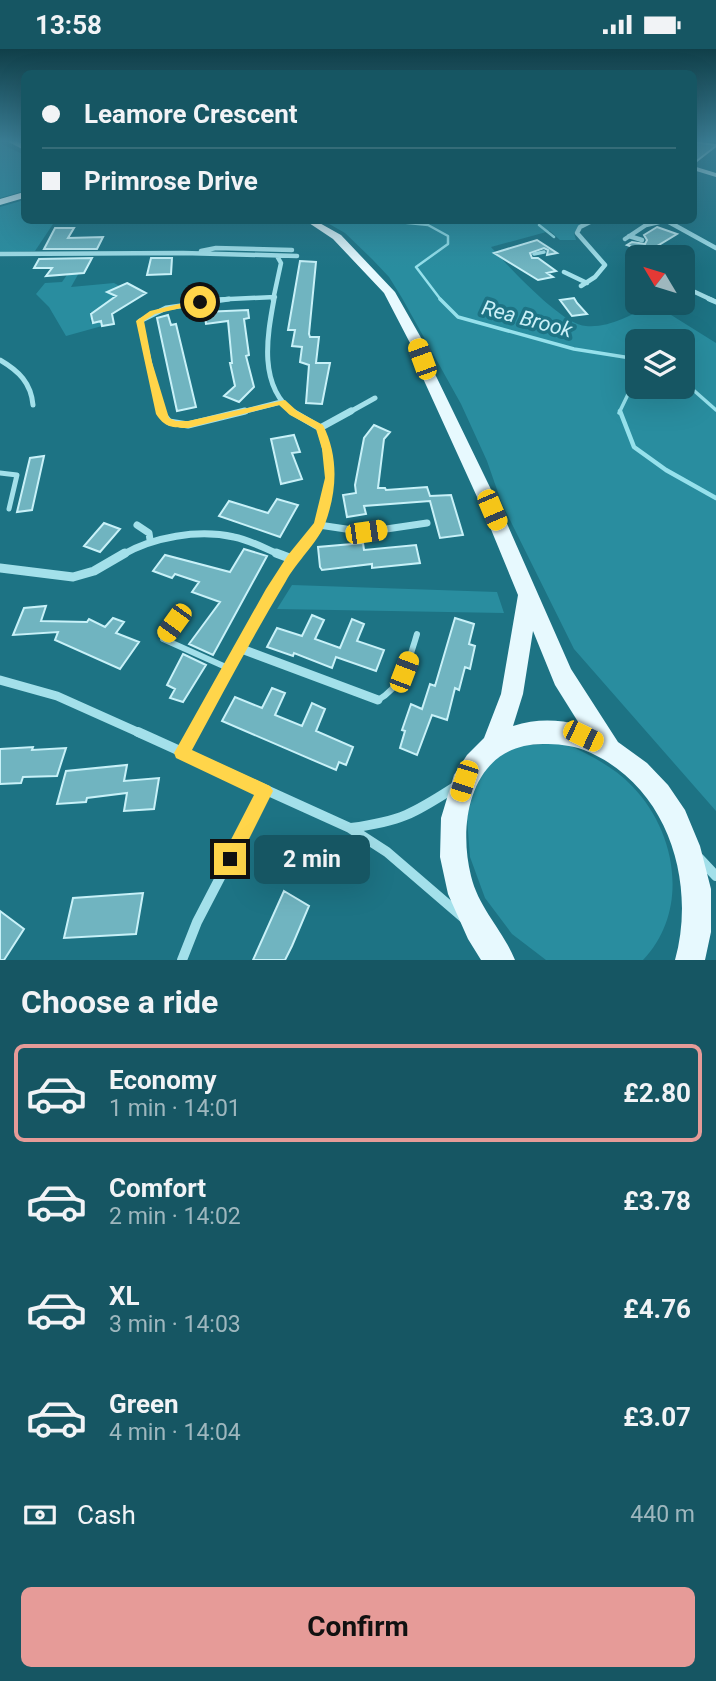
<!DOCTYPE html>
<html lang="en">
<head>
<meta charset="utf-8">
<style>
  :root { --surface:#165663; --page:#235f6c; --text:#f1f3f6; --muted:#9eb7be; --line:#356c78; --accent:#e69b98 }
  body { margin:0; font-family:Roboto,sans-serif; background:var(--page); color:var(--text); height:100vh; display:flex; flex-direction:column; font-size:26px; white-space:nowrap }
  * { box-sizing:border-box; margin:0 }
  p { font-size:23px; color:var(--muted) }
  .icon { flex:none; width:38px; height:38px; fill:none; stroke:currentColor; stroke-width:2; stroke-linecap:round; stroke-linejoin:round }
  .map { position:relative; height:911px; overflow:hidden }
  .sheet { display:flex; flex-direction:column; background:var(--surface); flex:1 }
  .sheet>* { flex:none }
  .guide { position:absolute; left:21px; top:21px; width:676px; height:154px; border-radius:10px; box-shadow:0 7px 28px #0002; display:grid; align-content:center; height:154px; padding:0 21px; background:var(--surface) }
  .needle { width:46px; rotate:308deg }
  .buttons { position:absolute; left:625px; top:196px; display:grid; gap:14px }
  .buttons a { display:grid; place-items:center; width:70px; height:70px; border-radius:10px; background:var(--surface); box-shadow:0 7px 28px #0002; font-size:35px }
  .end { position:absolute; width:32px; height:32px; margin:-16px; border:9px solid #ffd54a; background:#111; box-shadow:0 0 0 4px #111 }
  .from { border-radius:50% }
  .bubble { position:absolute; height:49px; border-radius:10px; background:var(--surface); box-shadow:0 7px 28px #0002; font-size:23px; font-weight:700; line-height:49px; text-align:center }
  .car { position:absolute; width:21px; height:42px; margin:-21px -10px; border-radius:9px; box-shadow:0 0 5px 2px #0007; background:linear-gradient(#f5c518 24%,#345 0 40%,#f5c518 0 76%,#345 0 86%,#f5c518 0) }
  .guide b { display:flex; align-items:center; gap:24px; height:66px; font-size:26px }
  .guide b+b { border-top:2px solid var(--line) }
  .guide i { width:18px; height:18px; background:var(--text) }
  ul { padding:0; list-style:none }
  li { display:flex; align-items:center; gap:21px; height:98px; margin:0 14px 10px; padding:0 7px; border:4px solid transparent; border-radius:10px }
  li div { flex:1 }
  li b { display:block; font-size:26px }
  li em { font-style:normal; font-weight:700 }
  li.on { border-color:var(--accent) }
  li>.icon { width:63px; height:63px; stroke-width:1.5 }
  h2 { padding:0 21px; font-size:32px; line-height:84px }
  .pay { display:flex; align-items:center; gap:18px; height:77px; padding:0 21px; font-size:26px }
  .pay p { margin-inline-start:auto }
  .action { display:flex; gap:14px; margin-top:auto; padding:14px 21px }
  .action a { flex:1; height:80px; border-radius:10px; background:var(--accent); color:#111; font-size:28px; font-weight:700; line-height:80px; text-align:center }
  .status { display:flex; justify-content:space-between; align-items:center; height:49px; padding:0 35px; background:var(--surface); direction:ltr }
  .status svg { height:19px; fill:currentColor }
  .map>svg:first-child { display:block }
  .green { fill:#298d9f; fill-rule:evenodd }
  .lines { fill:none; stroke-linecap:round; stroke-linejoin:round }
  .stream-far2 { stroke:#96e1ec; stroke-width:2.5 }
  .stream-far1 { stroke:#96e1ec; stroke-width:3.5 }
  .stream { stroke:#96e1ec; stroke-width:4.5 }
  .building { fill:#70b4c0; stroke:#c8f1f8; stroke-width:2 }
  .lane-far2 { stroke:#a3e0ea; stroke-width:3.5 }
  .lane-far1 { stroke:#a3e0ea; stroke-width:5 }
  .lane { stroke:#a3e0ea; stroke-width:6 }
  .street-far4 { stroke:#a3e0ea; stroke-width:4.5 }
  .street-far3 { stroke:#a3e0ea; stroke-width:5 }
  .street-far2 { stroke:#a3e0ea; stroke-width:7 }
  .street-far1 { stroke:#a3e0ea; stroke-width:9 }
  .street { stroke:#a3e0ea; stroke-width:10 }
  .secondary { fill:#cff1f8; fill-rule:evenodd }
  .primary { fill:#e7f9fe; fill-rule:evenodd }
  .route { fill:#ffd54a }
  .labels { text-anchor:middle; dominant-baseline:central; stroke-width:7; stroke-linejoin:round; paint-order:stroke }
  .far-water-label { font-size:21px; font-style:italic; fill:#cbf0f7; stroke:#1d7384 }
</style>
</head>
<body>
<div class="status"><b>13:58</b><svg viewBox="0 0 49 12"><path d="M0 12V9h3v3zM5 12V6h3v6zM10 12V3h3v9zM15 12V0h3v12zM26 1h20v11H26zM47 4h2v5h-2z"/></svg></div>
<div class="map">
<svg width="716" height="911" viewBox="0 0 716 911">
  <rect width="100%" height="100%" fill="#1d7384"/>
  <path class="green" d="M0,94L24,106V142L0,149Z
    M24,151V172H55L35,202L0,203V158Z
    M324,172H587L574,184L576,191H560L550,182L491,198C508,217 562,276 586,277C609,279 633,266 652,254L716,294V762L574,600L502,455L487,412L461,355L402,249L389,228L372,210L345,184ZM637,292H682V338H637Z
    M80,222L71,238L114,234L129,242L108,253L102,263H90L92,268H104L90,271L91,274L101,272L102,277L66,287L49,258L36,245L45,234L62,233L69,223Z
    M292,536L497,543L504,564L277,560Z
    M565,694C589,706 613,717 632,737C677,783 690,862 643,911H546L512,885L485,849L470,808L467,769L475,736L490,712L511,697Z"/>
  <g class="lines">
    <path class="stream-far2" d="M388,172L428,176L448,187V195L416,218L441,251
      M539,176L554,188"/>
    <path class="stream-far1" d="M440,250L458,268L574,300L637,310
      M682,331L716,361
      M619,364L633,335"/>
    <path class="stream" d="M620,362L634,398L666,421L716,449"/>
  </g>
  <path class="building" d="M693,93L716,96V97L693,115Z
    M657,178L677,185L659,196L666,198L654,206L627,196L632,193L645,195L647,191L644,186Z
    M55,179H74L68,189L103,188L97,200H44Z
    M537,191L557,204L547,206L548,201L544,199L530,204L532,209H538L556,222L547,224L553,228L538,231L494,204Z
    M92,209L84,224L46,227L52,219H34L39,210Z
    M151,209H172L171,225L147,226Z
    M300,212L316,213L309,285L310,288H319L316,314H330L322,355L306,354L309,316L300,313L302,298L292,297L295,281H288Z
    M127,234L146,244L112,265L114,275L102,277L101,272L93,274L91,265L116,247L107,243Z
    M574,249L577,254L587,265L572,267L560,251Z
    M248,261L249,269L244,270L249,306L246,307L254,338L239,353L224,347L235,337L230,314H232L228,272L206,275L204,263Z
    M168,266L171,276L176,275L196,358L177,362L157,269Z
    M374,376L390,383L384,390L378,439H385L386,441L427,438L430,447L451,446L463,486L440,489L430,452L364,457L366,465L347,468L343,446L356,444L355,436L364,389Z
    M294,386L300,403L292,404L302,430L281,435L271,390Z
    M44,407L32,461L17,463L30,409Z
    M277,450L298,456L280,488L219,467L229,452L268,464Z
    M104,474L120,480L100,503L84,497Z
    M363,494L364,501L416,496L420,514L372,519V515L322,521L320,518L318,498Z
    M244,500L267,507L213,606L189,595L220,553L192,543L199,533L175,525L172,529L153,522L165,506L230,523Z
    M46,557L41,572L87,573L89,570L105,578L113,569L124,573L116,584L139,593L120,620L55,591L58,583L13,586L24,559Z
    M312,566L324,571L315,590L340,599L352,570L364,575L357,592L384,601L376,622L336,608L332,619L294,604L293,607L267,598L277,579L302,587Z
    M455,569L474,575L469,595L475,597L470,620L465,618L459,641L455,639L447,671L432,666L417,706L400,699L405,682L402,681L411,655L422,660L430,635L435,637Z
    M183,605L206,616L183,653L170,649L175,640L167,636Z
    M272,639L285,644L275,666L302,677L312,654L325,660L316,682L353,698L346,716L339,713L336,721L222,672L235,648L262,659Z
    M33,698L32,701L66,699L57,727L23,728L21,734L0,735V700Z
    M127,716L124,732L159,729L154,760L124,762L127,744L87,749L86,753L57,755L66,722Z
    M284,842L309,857L292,897L285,911H253Z
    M143,844L136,885L64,889L73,849Z
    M0,862L24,880L4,911H0Z"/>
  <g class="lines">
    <path class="lane-far2" d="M534,205L544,203"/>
    <path class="lane-far1" d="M0,424L17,426L9,460"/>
    <path class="lane" d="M174,574L163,590L228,619
      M378,651C403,637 409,611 417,585"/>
    <path class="street-far4" d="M667,172L716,199
      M629,187L642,191
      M625,190L646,176L663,172
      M201,202L216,199L292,201
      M0,205L183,204L297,207
      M564,223L587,234
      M581,237L595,228L605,216L577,184L580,178L592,172
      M682,237L712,251
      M209,251L275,248
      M273,251L281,214L277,207"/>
    <path class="street-far3" d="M274,250C267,288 258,337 294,364
      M709,250L716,253
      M0,311C19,322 31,334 33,356
      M161,364L140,272L166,259L229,250
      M238,364L281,353
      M348,364L375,349"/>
    <path class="street-far2" d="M160,362L169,373L188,376L245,362
      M291,362L320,379C331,411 334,444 319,475C314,486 303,496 295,506
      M320,379L351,362
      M137,476L149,484L150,491
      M319,476L366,483L427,474
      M122,506C153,488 198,480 234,488C250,491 266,500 281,506"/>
    <path class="street-far1" d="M276,504L292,510
      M0,519L73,528L94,522L125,504
      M239,599L378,651
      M0,631L57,647L142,685
      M193,685L271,544L297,504"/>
    <path class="street" d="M138,683L350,779L387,803L466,871
      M182,704L193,683
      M351,779C401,772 413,765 455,738
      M699,809L716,827
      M182,911L197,873L265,742"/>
    <path class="secondary" d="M693,117L716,124V128L693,121Z"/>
    <path class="primary" d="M5,91H15L24,96V101Z
      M24,143V149L0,156V150Z
      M306,172H316L341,186L395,243L424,294L435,325L501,461L571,620L618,693L647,714L668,736L685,761L700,797L711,840V883L705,911H675C697,832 667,734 584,701C571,696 557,695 543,695C472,695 457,771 471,827C479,860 503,881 515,911H481L468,890L448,845L440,808L441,769L454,726L467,706L484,689L501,645L518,546L483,461L421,325L410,294L384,244L333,190ZM533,582L555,636L580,676C556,670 536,670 513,677L523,645Z"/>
  </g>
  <linearGradient id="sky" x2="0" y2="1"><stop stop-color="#103f49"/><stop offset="0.42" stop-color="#3a7d94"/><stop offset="1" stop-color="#3a7d94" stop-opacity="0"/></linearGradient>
  <rect width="716" height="219" fill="url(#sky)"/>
  <path class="route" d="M200,250L203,254L155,265L144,272L152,313L169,369L176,372H188L285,351L297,362L323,376C339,408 337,442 325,475C320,490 295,515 286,532C253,587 223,644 192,701L270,737L273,742L236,816L230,818L224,816L221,810L254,746L176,709L174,704L266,540L288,506L314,474L325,429L322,400L316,380L290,366L279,356L188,379C173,379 164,378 156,365L136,272L150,262Z"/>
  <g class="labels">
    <g class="far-water-label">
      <text transform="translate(527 270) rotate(15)">Rea Brook</text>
    </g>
  </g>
</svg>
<div class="buttons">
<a><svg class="needle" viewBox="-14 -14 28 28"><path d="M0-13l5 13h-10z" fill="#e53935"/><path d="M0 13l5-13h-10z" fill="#9eb7be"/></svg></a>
<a><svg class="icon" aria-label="layers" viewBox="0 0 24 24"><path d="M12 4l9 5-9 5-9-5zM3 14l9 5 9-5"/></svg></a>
</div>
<i class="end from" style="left:200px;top:253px"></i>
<i class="end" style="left:230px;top:810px"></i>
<div class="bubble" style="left:254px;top:786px;width:116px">2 min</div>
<i class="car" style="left:422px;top:310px;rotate:340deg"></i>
<i class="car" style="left:492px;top:461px;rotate:157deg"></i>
<i class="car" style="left:366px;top:483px;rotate:82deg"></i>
<i class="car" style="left:174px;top:574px;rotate:216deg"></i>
<i class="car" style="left:404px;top:623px;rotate:21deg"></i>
<i class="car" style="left:583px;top:687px;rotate:116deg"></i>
<i class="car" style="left:464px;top:732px;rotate:198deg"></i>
<div class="guide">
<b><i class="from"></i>Leamore Crescent</b>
<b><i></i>Primrose Drive</b>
</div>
</div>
<section class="sheet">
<h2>Choose a ride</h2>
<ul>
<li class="on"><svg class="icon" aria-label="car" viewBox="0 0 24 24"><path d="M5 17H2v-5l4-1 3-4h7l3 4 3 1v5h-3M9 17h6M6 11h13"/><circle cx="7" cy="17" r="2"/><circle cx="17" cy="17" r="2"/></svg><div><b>Economy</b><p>1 min · 14:01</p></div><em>£2.80</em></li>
<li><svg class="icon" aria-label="car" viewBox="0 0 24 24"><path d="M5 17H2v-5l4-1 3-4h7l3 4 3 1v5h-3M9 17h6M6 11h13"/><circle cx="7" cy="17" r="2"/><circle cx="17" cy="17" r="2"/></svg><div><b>Comfort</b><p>2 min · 14:02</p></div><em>£3.78</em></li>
<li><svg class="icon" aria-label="car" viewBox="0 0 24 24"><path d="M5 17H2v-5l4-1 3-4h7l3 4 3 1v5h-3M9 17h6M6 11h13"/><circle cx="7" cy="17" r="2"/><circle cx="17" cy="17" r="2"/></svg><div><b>XL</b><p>3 min · 14:03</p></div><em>£4.76</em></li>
<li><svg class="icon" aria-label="car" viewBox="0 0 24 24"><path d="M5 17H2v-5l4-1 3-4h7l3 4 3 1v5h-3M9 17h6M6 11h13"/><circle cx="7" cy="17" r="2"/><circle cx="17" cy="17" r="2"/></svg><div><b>Green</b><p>4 min · 14:04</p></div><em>£3.07</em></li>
</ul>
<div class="pay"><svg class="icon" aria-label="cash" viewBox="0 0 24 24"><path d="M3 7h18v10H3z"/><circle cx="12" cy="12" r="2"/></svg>Cash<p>440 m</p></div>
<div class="action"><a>Confirm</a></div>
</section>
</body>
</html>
